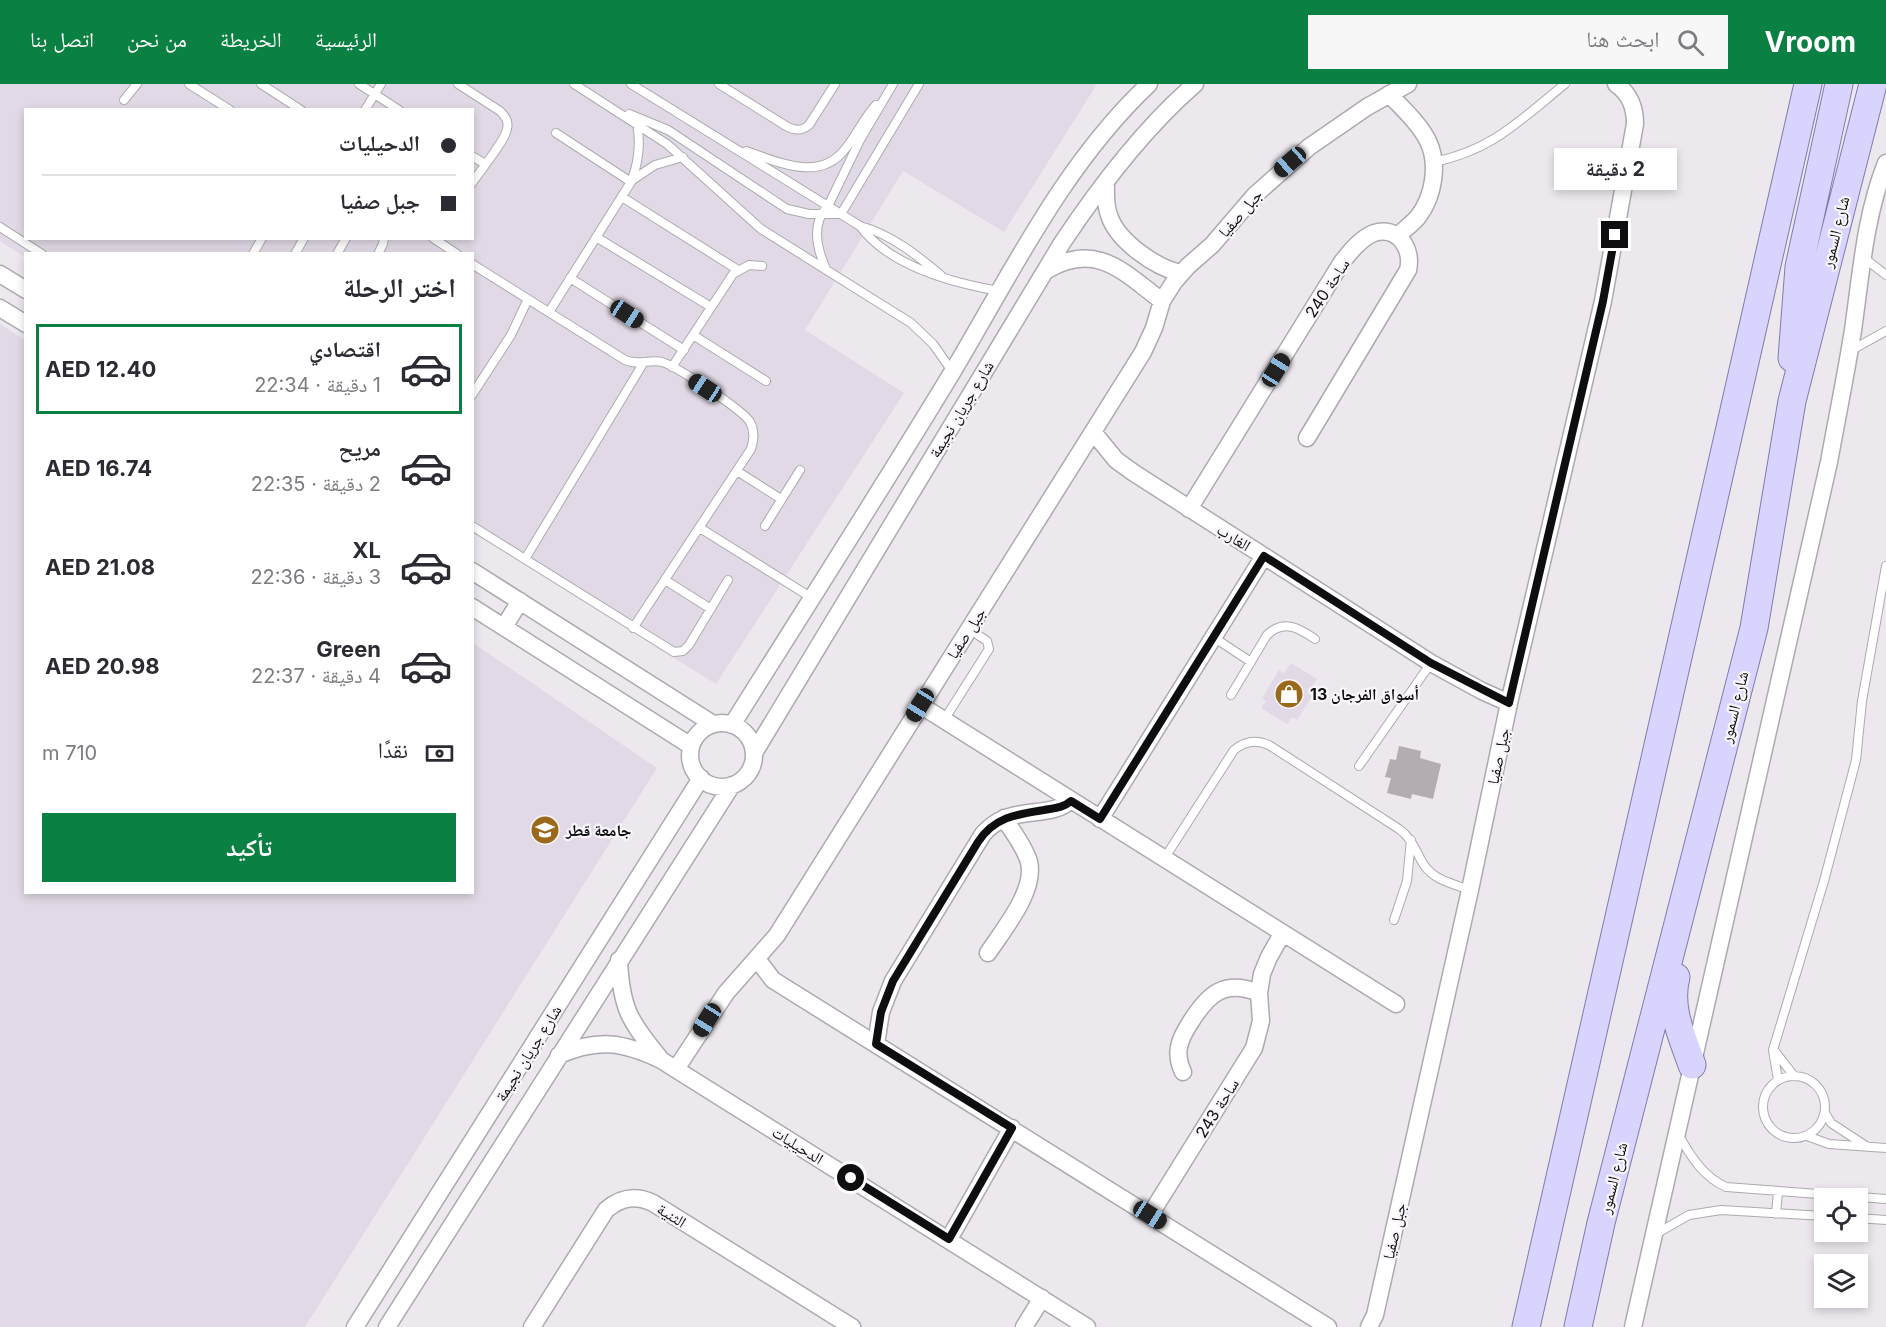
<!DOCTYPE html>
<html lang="ar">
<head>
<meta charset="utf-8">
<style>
  :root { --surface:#fff; --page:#f7f7f7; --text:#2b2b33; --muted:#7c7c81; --line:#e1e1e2; --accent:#0b8043 }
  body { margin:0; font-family:Inter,"Noto Naskh Arabic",sans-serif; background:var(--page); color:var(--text); direction:rtl; height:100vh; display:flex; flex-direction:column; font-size:22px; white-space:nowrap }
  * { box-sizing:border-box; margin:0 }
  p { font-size:20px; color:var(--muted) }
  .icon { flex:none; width:33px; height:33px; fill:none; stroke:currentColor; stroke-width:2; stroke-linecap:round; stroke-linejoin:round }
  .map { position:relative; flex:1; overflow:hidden; direction:ltr }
  .drawer { position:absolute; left:24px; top:168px; width:450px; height:642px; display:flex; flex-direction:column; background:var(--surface); border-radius:0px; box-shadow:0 3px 9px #0003; direction:rtl }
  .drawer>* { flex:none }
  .banner { position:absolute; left:24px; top:24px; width:450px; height:132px; border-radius:0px; box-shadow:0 3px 9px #0003; direction:rtl; display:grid; align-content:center; height:132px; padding:0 18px; background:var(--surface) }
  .tools { position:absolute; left:1814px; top:1104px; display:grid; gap:12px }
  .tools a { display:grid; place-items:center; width:54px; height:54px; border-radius:0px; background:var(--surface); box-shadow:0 3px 9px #0003; font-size:30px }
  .end { position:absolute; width:27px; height:27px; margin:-14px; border:8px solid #0e0d0f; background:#fff; box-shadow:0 0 0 3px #fff }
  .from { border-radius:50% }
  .bubble { position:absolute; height:42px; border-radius:0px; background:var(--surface); box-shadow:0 3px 9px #0003; font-size:20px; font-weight:700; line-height:42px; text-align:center; direction:rtl }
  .car { position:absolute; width:18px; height:36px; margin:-18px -9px; border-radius:8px; box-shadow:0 0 4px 2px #0007; background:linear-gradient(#222 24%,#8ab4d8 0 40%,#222 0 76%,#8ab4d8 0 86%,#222 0) }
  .banner b { display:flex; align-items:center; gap:21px; height:57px; font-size:22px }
  .banner b+b { border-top:2px solid var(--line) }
  .banner i { width:15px; height:15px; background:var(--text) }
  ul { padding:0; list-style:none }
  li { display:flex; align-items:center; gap:18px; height:90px; margin:0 12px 9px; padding:0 6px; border:3px solid transparent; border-radius:0px }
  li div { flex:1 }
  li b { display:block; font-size:22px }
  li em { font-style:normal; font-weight:700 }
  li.selected { border-color:var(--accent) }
  li>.icon { width:54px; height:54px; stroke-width:1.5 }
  h2 { padding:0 18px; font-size:27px; line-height:72px }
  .pay { display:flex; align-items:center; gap:15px; height:66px; padding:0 18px; font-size:22px }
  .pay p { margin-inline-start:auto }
  .action { display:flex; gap:12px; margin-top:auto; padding:12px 18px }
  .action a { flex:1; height:69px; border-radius:0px; background:var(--accent); color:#fff; font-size:24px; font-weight:700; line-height:69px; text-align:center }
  header { display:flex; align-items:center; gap:36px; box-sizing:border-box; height:84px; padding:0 30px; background:var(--accent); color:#fff }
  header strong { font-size:28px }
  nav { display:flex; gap:33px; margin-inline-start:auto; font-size:21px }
  .search { width:420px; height:54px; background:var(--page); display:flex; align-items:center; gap:15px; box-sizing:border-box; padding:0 21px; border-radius:0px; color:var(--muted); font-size:22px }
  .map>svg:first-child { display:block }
  .built { fill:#e1dae6; fill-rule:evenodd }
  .building { fill:#b3adb1 }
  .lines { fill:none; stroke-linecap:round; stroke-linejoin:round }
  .lane-casing { stroke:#adaaaf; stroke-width:10 }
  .street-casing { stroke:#adaaaf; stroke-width:19 }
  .primary-casing { stroke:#807caa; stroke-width:29 }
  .lane { stroke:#fff; stroke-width:8 }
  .street { stroke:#fff; stroke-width:16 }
  .primary { stroke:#d8d4fe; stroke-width:27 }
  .route { stroke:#0e0d0f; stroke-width:8 }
  .labels { text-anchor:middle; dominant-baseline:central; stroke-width:4.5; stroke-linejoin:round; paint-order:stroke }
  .street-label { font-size:16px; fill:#0e0d0f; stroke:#f9f6fb }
  .poi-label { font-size:16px; font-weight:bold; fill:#0e0d0f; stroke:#f9f6fb; text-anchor:start }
</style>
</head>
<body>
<header>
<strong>Vroom</strong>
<div class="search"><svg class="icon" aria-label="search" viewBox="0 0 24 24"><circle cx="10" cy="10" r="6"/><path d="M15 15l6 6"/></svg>ابحث هنا</div>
<nav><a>الرئيسية</a><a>الخريطة</a><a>من نحن</a><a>اتصل بنا</a></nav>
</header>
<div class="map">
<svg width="1886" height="1243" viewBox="0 0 1886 1243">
  <rect width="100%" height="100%" fill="#ece8ee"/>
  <path class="built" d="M0,0H1097L1004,148L903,87L805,246L904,309L716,600L473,449L472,170H26L25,173L0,157ZM26,26H472V154H26Z
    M0,240L26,257V808H472L473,559L657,684L305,1243H0Z
    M1291,579L1317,595L1312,603L1316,606L1297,636L1292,633L1287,640L1261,624L1266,617L1262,614L1279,586L1284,589Z"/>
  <path class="building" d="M1399,662L1421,667L1420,674L1441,680L1433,715L1412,710L1411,715L1387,709L1391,694L1385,693L1390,675L1396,676Z"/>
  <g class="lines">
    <g class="lane-casing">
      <path id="lane" d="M189,0L230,26
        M261,0L301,26
        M359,0L399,26
        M458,0L500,27C505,32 509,37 507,45C505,57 480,87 472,99
        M574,0L667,60L761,145L911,239L933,260L952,287
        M631,0L860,142C891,150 918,172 943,193
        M719,0L786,42C795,47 802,47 809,41L835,0
        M124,16L137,0
        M365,26L381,0
        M629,30L668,46L787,125L809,130H841L919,0
        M556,49L631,98
        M746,67C779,78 820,99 846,64C857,50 864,34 876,21
        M472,72L485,80
        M1434,78C1493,66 1520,36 1565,0
        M634,95L655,81L683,73
        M622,113L738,186
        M860,142C889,182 953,199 999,207
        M0,143L42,170
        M596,153L711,223
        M433,154L457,170
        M253,170L262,154
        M295,170L304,154
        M337,170L346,154
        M378,170L383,160L384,154
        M1863,173L1886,191
        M472,180L625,276C638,282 649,275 662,278C676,282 743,326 750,338C755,347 754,356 751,365L633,544
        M826,185C817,165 811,139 828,122L860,56L893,0
        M570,194L684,266
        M549,228L631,98C639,78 641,60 637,39
        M693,251L766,297
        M1850,267L1886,247
        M672,283L733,190L749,181L762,182
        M472,311L511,251L528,215
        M737,387L781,415
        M472,442L674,568L683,567L689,561L728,496
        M765,442L800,386
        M700,444L812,514
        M525,475L644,278
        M665,496L711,525
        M1213,553L1251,578
        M1231,611L1267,551C1284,535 1299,544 1315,555
        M944,636L989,565L987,557L969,545
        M1359,682L1431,579
        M1164,775L1234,666C1245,657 1256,655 1269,661L1399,745C1413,755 1415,767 1424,781C1434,796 1453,800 1470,806
        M1394,836L1407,797L1411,756
        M1774,966L1794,992
        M1763 1023a31 31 0 1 1 62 0a31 31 0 1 1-62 0Z
        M1778,996L1773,966L1824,797L1856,676L1862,617L1886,482
        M1825,1029L1831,1039L1866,1062
        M1678,1050C1690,1071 1703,1093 1726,1103L1886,1115
        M1807,1052L1829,1060L1886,1064
        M1776,1130L1778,1108
        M1857,1134L1886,1136
        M1654,1151L1689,1131L1721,1126L1824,1132"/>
    </g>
    <g class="street-casing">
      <path id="street" d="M1389,10C1402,24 1419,39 1428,57C1439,80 1434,112 1418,133C1412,140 1404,146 1397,152
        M1106,98C1106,109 1105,121 1109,131C1117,157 1155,183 1180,189
        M1047,186C1097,157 1123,188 1162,217
        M0,190L26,206
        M0,224L26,240
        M1092,350L1098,354L1116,376L1134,389L1431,579L1482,607L1509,619
        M1189,425L1342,178C1350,168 1361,154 1374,149C1398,141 1413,165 1408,186L1307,354
        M472,487L713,640
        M472,523L691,662
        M504,543L520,517
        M920,621L1396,920
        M690 671a32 32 0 1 1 64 0a32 32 0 1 1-64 0Z
        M732,641C806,523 881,406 953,287C1012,188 1064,80 1149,0
        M754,669L1062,159C1100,102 1143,45 1195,0
        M1100,735L1264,472
        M988,869C1003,846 1036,807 1029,778C1025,763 1012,747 1004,734
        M757,875L773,896L1328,1243
        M619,876C621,923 629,937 659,973
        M876,960L881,928L893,897L983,750C1011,718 1049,737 1071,716
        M559,971C598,954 623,958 661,976L1087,1243
        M676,985L726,909L777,851L1143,268L1154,244L1162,217L1174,198L1188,182L1212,161L1255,111L1309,63L1367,23L1408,0
        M1183,988C1174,969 1179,956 1190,939C1208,910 1224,895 1259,909
        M1150,1131L1254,964L1261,937L1259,909L1262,890L1269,873L1282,850
        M949,1155L1012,1044
        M355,1243L701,694
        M387,1243L732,701
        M532,1243L606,1126C621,1113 636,1111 653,1119L852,1243
        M1024,1243L1042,1214
        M1369,1243L1375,1231L1470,806L1509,619L1603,217L1635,40C1635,23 1630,10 1616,0
        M1633,1243L1829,378C1837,334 1846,290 1853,246C1861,190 1865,132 1886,79"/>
    </g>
    <g class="primary-casing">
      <path id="primary" d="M1792,274L1799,183L1839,0
        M1676,893C1668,924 1682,952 1692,981
        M1526,1243L1808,0
        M1578,1243L1601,1139L1754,544L1792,317L1873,0"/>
    </g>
    <use href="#lane" class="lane"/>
    <use href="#street" class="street"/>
    <use href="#primary" class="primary"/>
  </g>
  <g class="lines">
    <path class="route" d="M851,1094L949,1155L1012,1044L876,960L881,928L893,897L978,758C994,733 1017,730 1044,726C1054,724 1063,724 1071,717L1100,735L1264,472L1431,579L1509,619L1603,217L1615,151"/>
  </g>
  <defs>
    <g id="shop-disc" transform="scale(1.5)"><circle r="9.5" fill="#9a691c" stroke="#f9f6fb"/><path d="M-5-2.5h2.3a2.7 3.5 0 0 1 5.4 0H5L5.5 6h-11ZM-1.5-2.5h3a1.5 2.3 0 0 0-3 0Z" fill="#fff"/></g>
    <g id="university-disc" transform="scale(1.5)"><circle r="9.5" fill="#9a691c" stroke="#f9f6fb"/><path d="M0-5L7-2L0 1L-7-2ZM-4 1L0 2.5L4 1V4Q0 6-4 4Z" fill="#fff"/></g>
  </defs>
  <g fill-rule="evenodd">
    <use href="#shop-disc" x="1289" y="610"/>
    <use href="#university-disc" x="545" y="746"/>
  </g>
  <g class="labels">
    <g class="street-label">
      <text transform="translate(1240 129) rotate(-49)">جبل صفيا</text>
      <text transform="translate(1835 148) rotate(-76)">شارع السمور</text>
      <text transform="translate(1327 204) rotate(-57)">ساحة 240</text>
      <text transform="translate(961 325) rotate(-59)">شارع جريان نجيمة</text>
      <text transform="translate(1234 453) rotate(32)">الغارب</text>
      <text transform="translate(966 549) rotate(-57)">جبل صفيا</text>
      <text transform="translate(1734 623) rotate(-76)">شارع السمور</text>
      <text transform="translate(1498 672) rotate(-78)">جبل صفيا</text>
      <text transform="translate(528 969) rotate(-58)">شارع جريان نجيمة</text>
      <text transform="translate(1217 1024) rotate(-58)">ساحة 243</text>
      <text transform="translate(798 1061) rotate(32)">الدحيليات</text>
      <text transform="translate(1613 1094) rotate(-76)">شارع السمور</text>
      <text transform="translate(672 1131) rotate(32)">الثنية</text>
      <text transform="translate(1394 1147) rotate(-77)">جبل صفيا</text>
    </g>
    <g class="poi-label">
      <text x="1310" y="610">أسواق الفرجان 13</text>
      <text x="566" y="746">جامعة قطر</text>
    </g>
  </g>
</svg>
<div class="tools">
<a><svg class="icon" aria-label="locate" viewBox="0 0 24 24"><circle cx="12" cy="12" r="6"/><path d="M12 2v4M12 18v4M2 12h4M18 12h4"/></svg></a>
<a><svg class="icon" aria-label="layers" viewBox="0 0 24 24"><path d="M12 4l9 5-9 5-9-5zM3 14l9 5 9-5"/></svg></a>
</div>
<i class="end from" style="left:851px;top:1094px"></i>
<i class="end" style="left:1615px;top:151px"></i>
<div class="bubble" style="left:1554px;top:64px;width:123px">2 دقيقة</div>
<i class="car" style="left:1290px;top:78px;rotate:229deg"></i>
<i class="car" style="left:627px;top:230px;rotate:123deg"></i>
<i class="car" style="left:1276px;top:286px;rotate:32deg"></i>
<i class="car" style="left:705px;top:304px;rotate:303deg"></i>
<i class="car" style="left:920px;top:621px;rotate:212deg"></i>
<i class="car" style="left:707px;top:936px;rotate:212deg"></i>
<i class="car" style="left:1150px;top:1131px;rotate:122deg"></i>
<div class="banner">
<b><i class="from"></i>الدحيليات</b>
<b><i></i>جبل صفيا</b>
</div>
<section class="drawer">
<h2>اختر الرحلة</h2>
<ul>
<li class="selected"><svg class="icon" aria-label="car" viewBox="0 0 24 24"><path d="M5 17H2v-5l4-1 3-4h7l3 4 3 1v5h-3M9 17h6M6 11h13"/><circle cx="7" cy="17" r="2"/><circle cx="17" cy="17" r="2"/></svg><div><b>اقتصادي</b><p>1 دقيقة · 22:34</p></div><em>AED 12.40</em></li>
<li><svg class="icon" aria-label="car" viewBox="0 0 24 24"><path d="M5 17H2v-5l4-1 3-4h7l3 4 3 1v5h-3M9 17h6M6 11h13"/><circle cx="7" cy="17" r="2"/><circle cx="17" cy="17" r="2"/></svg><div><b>مريح</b><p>2 دقيقة · 22:35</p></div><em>AED 16.74</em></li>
<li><svg class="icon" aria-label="car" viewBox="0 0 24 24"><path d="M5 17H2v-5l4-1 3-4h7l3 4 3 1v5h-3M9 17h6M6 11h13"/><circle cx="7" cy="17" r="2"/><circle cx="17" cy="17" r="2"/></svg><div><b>XL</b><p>3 دقيقة · 22:36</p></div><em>AED 21.08</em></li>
<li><svg class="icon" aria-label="car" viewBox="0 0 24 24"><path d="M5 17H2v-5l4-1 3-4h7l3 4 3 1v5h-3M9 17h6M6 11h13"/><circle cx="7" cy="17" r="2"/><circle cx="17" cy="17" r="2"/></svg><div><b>Green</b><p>4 دقيقة · 22:37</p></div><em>AED 20.98</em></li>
</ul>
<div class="pay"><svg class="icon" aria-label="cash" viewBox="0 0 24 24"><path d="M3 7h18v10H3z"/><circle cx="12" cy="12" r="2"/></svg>نقدًا<p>710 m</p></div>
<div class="action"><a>تأكيد</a></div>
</section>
</div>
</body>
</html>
